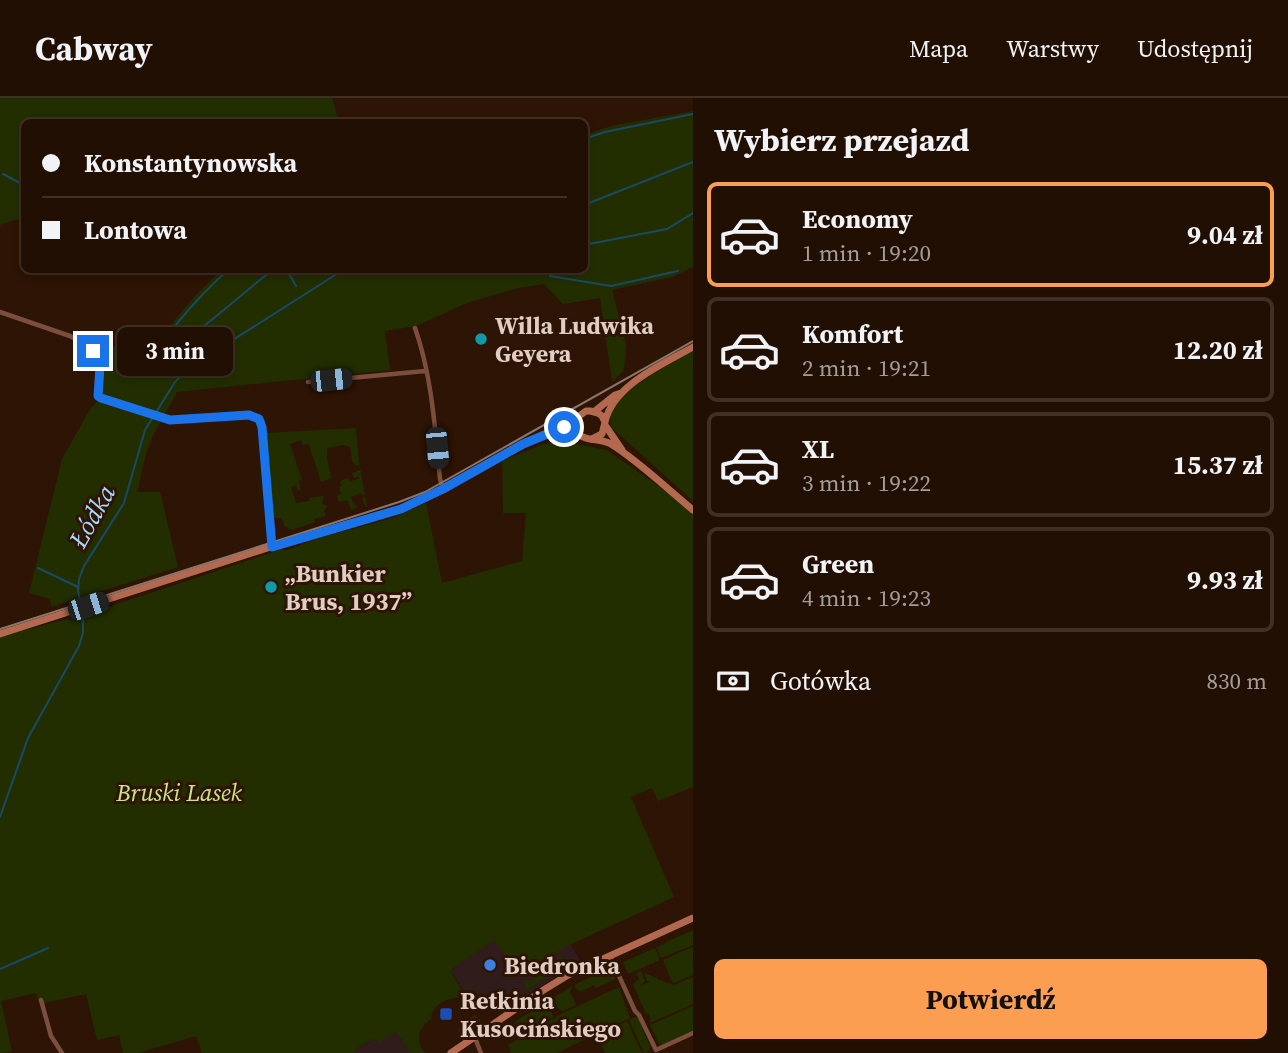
<!DOCTYPE html>
<html lang="pl">
<head>
<meta charset="utf-8">
<style>
  :root { --surface:#220f03; --page:#2e1d12; --text:#f1f3f6; --muted:#a29c9a; --line:#3f2f25; --accent:#fc9e52 }
  body { margin:0; font-family:"Source Serif 4",serif; background:var(--page); color:var(--text); height:100vh; display:flex; flex-direction:column; font-size:26px; white-space:nowrap }
  * { box-sizing:border-box; margin:0 }
  p { font-size:23px; color:var(--muted) }
  .icon { flex:none; width:38px; height:38px; fill:none; stroke:currentColor; stroke-width:2; stroke-linecap:round; stroke-linejoin:round }
  .map { position:relative; flex:1; overflow:hidden }
  .side { display:flex; flex-direction:column; background:var(--surface); width:595px }
  .side>* { flex:none }
  .top-card { position:absolute; left:21px; top:21px; width:567px; height:154px; border-radius:10px; box-shadow:0 4px 10px #0003,0 0 0 2px var(--line); display:grid; align-content:center; height:154px; padding:0 21px; background:var(--surface) }
  .end { position:absolute; width:32px; height:32px; margin:-16px; border:9px solid #1a73e8; background:#fff; box-shadow:0 0 0 4px #fff }
  .from { border-radius:50% }
  .bubble { position:absolute; height:49px; border-radius:10px; background:var(--surface); box-shadow:0 4px 10px #0003,0 0 0 2px var(--line); font-size:23px; font-weight:700; line-height:49px; text-align:center }
  .car { position:absolute; width:21px; height:42px; margin:-21px -10px; border-radius:9px; box-shadow:0 0 5px 2px #0007; background:linear-gradient(#222 24%,#8ab4d8 0 40%,#222 0 76%,#8ab4d8 0 86%,#222 0) }
  .top-card b { display:flex; align-items:center; gap:24px; height:66px; font-size:26px }
  .top-card b+b { border-top:2px solid var(--line) }
  .top-card i { width:18px; height:18px; background:var(--text) }
  ul { padding:0; list-style:none }
  li { display:flex; align-items:center; gap:21px; height:105px; margin:0 14px 10px; padding:0 7px; border:4px solid var(--line); border-radius:10px }
  li div { flex:1 }
  li b { display:block; font-size:26px }
  li em { font-style:normal; font-weight:700 }
  li.active { border-color:var(--accent) }
  li>.icon { width:63px; height:63px; stroke-width:1.5 }
  h2 { padding:0 21px; font-size:32px; line-height:84px }
  .pay { display:flex; align-items:center; gap:18px; height:77px; padding:0 21px; font-size:26px }
  .pay p { margin-inline-start:auto }
  .cta { display:flex; gap:14px; margin-top:auto; padding:14px 21px }
  .cta a { flex:1; height:80px; border-radius:10px; background:var(--accent); color:#111; font-size:28px; font-weight:700; line-height:80px; text-align:center }
  header { display:flex; align-items:center; gap:42px; box-sizing:border-box; height:98px; padding:0 35px; background:var(--surface); border-bottom:2px solid var(--line) }
  header strong { font-size:33px }
  nav { display:flex; gap:38px; margin-inline-start:auto; font-size:24px }
  main { display:flex; flex:1; min-height:0 }
  .map>svg:first-child { display:block }
  .commercial { fill:#301d1b }
  .green { fill:#222e00 }
  .lines { fill:none; stroke-linecap:round; stroke-linejoin:round }
  .stream { stroke:#184a67; stroke-width:2 }
  .street { stroke:#7c4e3e; stroke-width:4.5 }
  .secondary { stroke:#b36950; stroke-width:7 }
  .tram { stroke:#8c7669; stroke-width:2 }
  .route { stroke:#1a73e8; stroke-width:9 }
  .culture-dot { fill:#0f9aa8; stroke:#2d1404; stroke-width:2.5 }
  .shop-dot { fill:#3f7fe0; stroke:#2d1404; stroke-width:2.5 }
  .transit-dot { fill:#1a4fb4; stroke:#2d1404; stroke-width:2.5 }
  .labels { text-anchor:middle; dominant-baseline:central; stroke-width:6; stroke-linejoin:round; paint-order:stroke }
  .poi-label { font-size:24px; font-weight:bold; fill:#e0cdc3; stroke:#2d1404; text-anchor:start }
  .park-label { font-size:24px; font-style:italic; fill:#c9e58a; stroke:#2d1404 }
  .water-label { font-size:26px; font-style:italic; fill:#a6dafc; stroke:#2d1404 }
</style>
</head>
<body>
<header>
<strong>Cabway</strong>
<nav><a>Mapa</a><a>Warstwy</a><a>Udostępnij</a></nav>
</header>
<main>
<div class="map">
<svg width="693" height="955" viewBox="0 0 693 955">
  <rect width="100%" height="100%" fill="#2d1404"/>
  <path class="commercial" d="M495,840L570,845L582,866L564,873L506,912L499,911L464,893L451,874L454,872L452,869Z
    M396,932L412,955H353L358,949Z"/>
  <path class="green" d="M0,0H332L339,24H24V119L0,127Z
    M693,13V169L672,179L612,192L626,247L624,272L612,284L600,200L563,206L544,186L518,190L467,205L416,228L385,233L390,272L177,294C168,312 155,330 148,350C143,364 141,380 137,394H160L178,469L51,509L50,501L29,495L62,361L90,311L98,303L101,289L103,265L100,254L91,243L146,256L196,197L221,172H584L585,37L611,28Z
    M693,253V403L611,329C610,323 610,318 612,312C622,291 673,264 693,253Z
    M356,330L359,364L367,408H365L362,400L365,399L364,397H362L361,395L351,399L354,407L356,406L357,410L351,412L347,402L339,404L337,398L341,396L339,389L342,388L340,383L349,380L350,383L359,381L358,378L354,380L352,375L360,372L359,367H355L352,363L350,349L343,347L327,350V360L331,379L330,381L321,384L309,347L308,346L303,347L301,342L290,346L302,382L299,383L301,393H299L295,387L291,389L296,405L309,403V400L323,398L322,406L328,408L324,412L326,418L314,421L315,424L291,432L285,428L281,420H273L265,335Z
    M565,344L607,352L668,395L693,416V689L658,703L652,690L631,699L674,799L565,849L521,876L494,842L452,870L453,872L451,875L463,893L476,901C459,897 433,900 431,921C419,930 415,939 423,953H424L426,955H411L396,933L379,944L375,941L358,949L353,955H202L196,938L138,955H123L119,937L97,942L86,896L39,906L36,895L1,903L12,954L0,955V539C29,530 59,524 89,515C152,495 216,473 279,452H288L318,440L393,420L426,405L442,485L522,463L526,415H503L502,363L544,346Z
    M693,832V847L661,860L656,849L663,846L664,847L666,844Z
    M693,849V877L674,885L672,884L663,862Z
    M655,850L660,862L628,876L623,864Z
    M562,859L565,864L562,874L554,878H548L525,893L526,890L525,881L529,884L556,866L554,862Z
    M609,870L616,881L596,890L594,887L581,893L577,892L574,887Z
    M641,873L645,883L640,888L651,883H647L644,875L657,880V881L674,887L693,879V906L650,925L649,923L651,922L649,916H646L633,886L639,881L636,875Z
    M572,888L570,894L576,907L563,913L550,908L553,919L532,931L528,927L529,933L514,941L508,929L523,918L524,919V918Z
    M619,889L630,920L557,955H511L508,947L563,915Z
    M693,908V933L660,948L650,927Z
    M475,917L480,922L481,928L464,941L458,931L460,929L459,927Z
    M635,919L639,920L643,930L642,931L650,948L649,953L647,955H644L629,922Z
    M627,923L642,955H605L598,937Z"/>
  <g class="lines">
    <path class="stream" d="M584,41L605,34L693,16
      M3,76L24,87
      M584,107L693,64
      M584,147L667,131L693,115
      M287,172L296,188
      M549,172L550,178L611,188L678,173
      M152,258C175,226 199,198 228,172
      M162,263L272,172
      M38,470L78,489
      M81,507L78,493L79,481L84,468L124,405L145,332L175,284L182,277L203,261L343,172
      M0,719L28,640L79,548L83,535V513
      M0,871L48,850"/>
    <path class="street" d="M0,214L70,238L90,249L97,257L100,268L98,298L101,300L170,322L249,317L259,321L262,329L272,448
      M415,230C432,278 435,331 440,381L443,391
      M308,284L425,273
      M610,858L635,913L639,917L656,952L693,935
      M41,902L51,938L62,955
      M475,940L481,955"/>
    <path class="secondary" d="M595,313L615,297L621,295
      M577,321C571,347 597,338 611,346C640,364 666,390 693,412
      M605,324C613,287 663,266 693,249
      M605,327L622,352
      M548,336L554,338L578,335
      M0,536L295,441L401,411L443,391L523,346L564,329L586,313H590L598,315L602,318L605,324L602,336L592,341
      M451,955L542,893L568,877L693,820"/>
    <path class="tram" d="M0,531L399,404L425,394L693,243"/>
  </g>
  <g class="lines">
    <path class="route" d="M93,253L100,268L98,298L101,300L170,322L249,317L259,321L262,329L272,449L401,411L443,391L523,346L564,329"/>
  </g>
  <g class="culture-dot">
    <circle cx="481" cy="241" r="7"/>
    <circle cx="271" cy="489" r="7"/>
  </g>
  <circle class="shop-dot" cx="490" cy="867" r="7"/>
  <rect class="transit-dot" x="439" y="909" width="14" height="14" rx="3.5"/>
  <g class="labels">
    <g class="poi-label">
      <text x="495" y="227">Willa Ludwika<tspan x="495" dy="28">Geyera</tspan></text>
      <text x="285" y="475">„Bunkier<tspan x="285" dy="28">Brus, 1937”</tspan></text>
      <text x="504" y="867">Biedronka</text>
      <text x="460" y="902">Retkinia<tspan x="460" dy="28">Kusocińskiego</tspan></text>
    </g>
    <g class="park-label">
      <text x="179" y="694">Bruski Lasek</text>
    </g>
    <g class="water-label">
      <text transform="translate(92 418) rotate(-61)">Łódka</text>
    </g>
  </g>
</svg>
<i class="end from" style="left:564px;top:329px"></i>
<i class="end" style="left:93px;top:253px"></i>
<div class="bubble" style="left:117px;top:229px;width:116px">3 min</div>
<i class="car" style="left:331px;top:282px;rotate:84deg"></i>
<i class="car" style="left:437px;top:350px;rotate:175deg"></i>
<i class="car" style="left:88px;top:508px;rotate:72deg"></i>
<div class="top-card">
<b><i class="from"></i>Konstantynowska</b>
<b><i></i>Lontowa</b>
</div>
</div>
<section class="side">
<h2>Wybierz przejazd</h2>
<ul>
<li class="active"><svg class="icon" aria-label="car" viewBox="0 0 24 24"><path d="M5 17H2v-5l4-1 3-4h7l3 4 3 1v5h-3M9 17h6M6 11h13"/><circle cx="7" cy="17" r="2"/><circle cx="17" cy="17" r="2"/></svg><div><b>Economy</b><p>1 min · 19:20</p></div><em>9.04 zł</em></li>
<li><svg class="icon" aria-label="car" viewBox="0 0 24 24"><path d="M5 17H2v-5l4-1 3-4h7l3 4 3 1v5h-3M9 17h6M6 11h13"/><circle cx="7" cy="17" r="2"/><circle cx="17" cy="17" r="2"/></svg><div><b>Komfort</b><p>2 min · 19:21</p></div><em>12.20 zł</em></li>
<li><svg class="icon" aria-label="car" viewBox="0 0 24 24"><path d="M5 17H2v-5l4-1 3-4h7l3 4 3 1v5h-3M9 17h6M6 11h13"/><circle cx="7" cy="17" r="2"/><circle cx="17" cy="17" r="2"/></svg><div><b>XL</b><p>3 min · 19:22</p></div><em>15.37 zł</em></li>
<li><svg class="icon" aria-label="car" viewBox="0 0 24 24"><path d="M5 17H2v-5l4-1 3-4h7l3 4 3 1v5h-3M9 17h6M6 11h13"/><circle cx="7" cy="17" r="2"/><circle cx="17" cy="17" r="2"/></svg><div><b>Green</b><p>4 min · 19:23</p></div><em>9.93 zł</em></li>
</ul>
<div class="pay"><svg class="icon" aria-label="cash" viewBox="0 0 24 24"><path d="M3 7h18v10H3z"/><circle cx="12" cy="12" r="2"/></svg>Gotówka<p>830 m</p></div>
<div class="cta"><a>Potwierdź</a></div>
</section>
</main>
</body>
</html>
